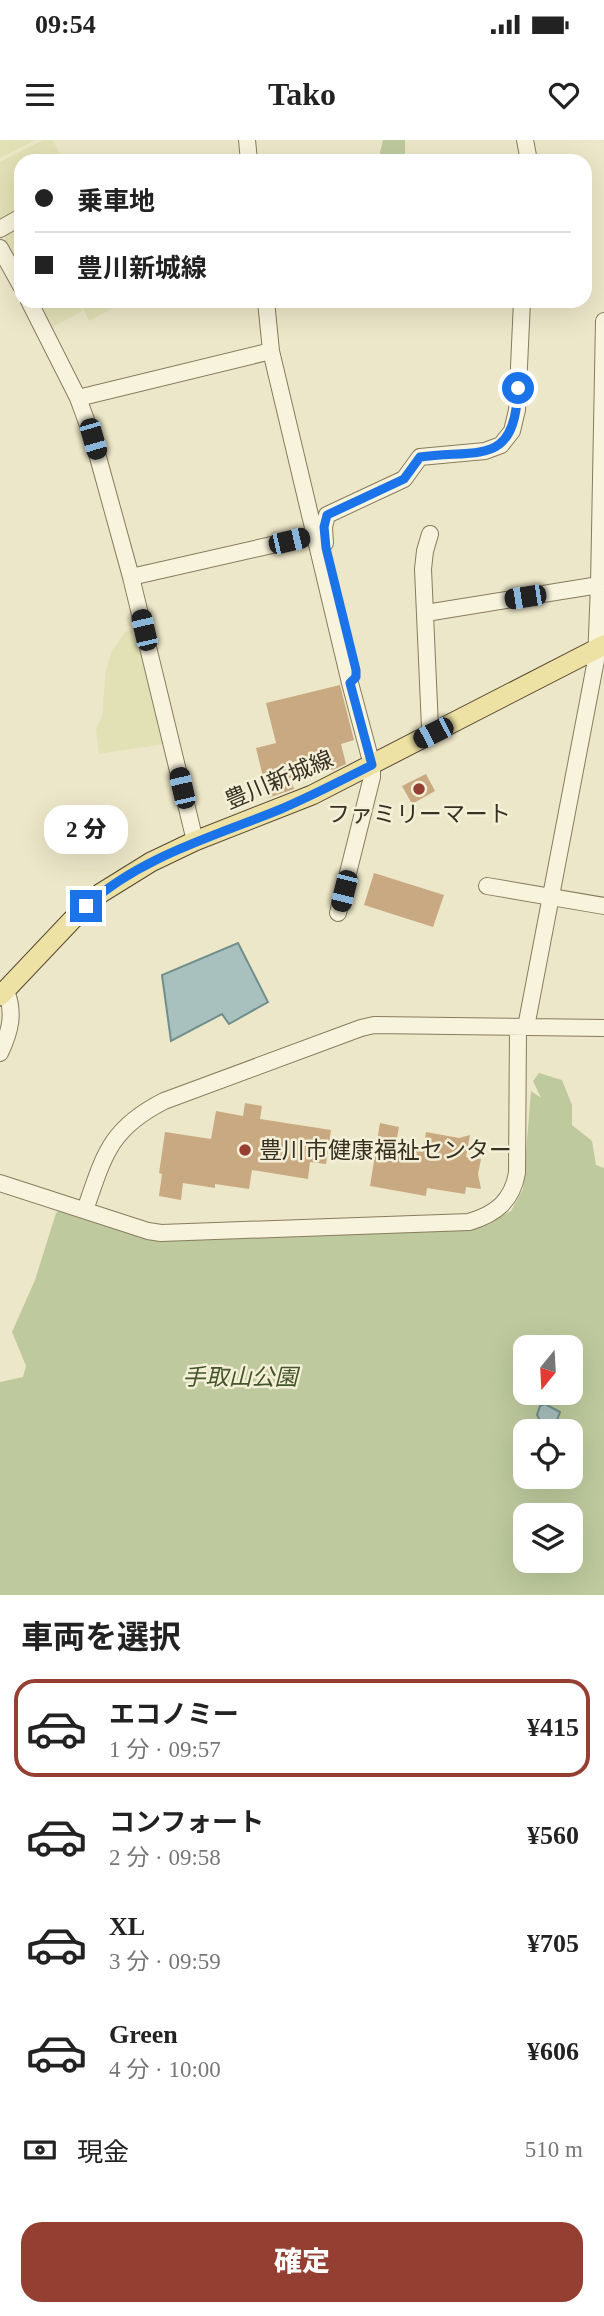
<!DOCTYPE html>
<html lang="ja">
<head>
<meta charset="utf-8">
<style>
  :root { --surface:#fff; --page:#f6f6f6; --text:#222; --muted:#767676; --line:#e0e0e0; --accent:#943f31 }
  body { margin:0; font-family:"Times New Roman","Noto Sans JP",serif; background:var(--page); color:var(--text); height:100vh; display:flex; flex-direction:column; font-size:26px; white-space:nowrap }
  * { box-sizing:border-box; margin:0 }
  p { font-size:23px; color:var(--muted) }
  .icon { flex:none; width:38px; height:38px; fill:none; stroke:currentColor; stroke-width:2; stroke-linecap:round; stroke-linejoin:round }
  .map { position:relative; height:1455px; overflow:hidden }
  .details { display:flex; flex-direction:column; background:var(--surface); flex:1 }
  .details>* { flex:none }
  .banner { position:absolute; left:14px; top:14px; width:578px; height:154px; border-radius:21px; box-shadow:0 7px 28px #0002; display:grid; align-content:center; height:154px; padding:0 21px; background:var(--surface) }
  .needle { width:46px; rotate:198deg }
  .fabs { position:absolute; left:513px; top:1195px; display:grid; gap:14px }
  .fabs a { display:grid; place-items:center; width:70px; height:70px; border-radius:14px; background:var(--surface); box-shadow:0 7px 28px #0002; font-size:35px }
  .end { position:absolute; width:32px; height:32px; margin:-16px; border:9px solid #1a73e8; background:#fff; box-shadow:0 0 0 4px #fff }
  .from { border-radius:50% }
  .bubble { position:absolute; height:49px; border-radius:21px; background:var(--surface); box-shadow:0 7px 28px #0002; font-size:23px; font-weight:800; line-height:49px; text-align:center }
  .car { position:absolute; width:21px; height:42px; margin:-21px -10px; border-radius:9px; box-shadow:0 0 5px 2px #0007; background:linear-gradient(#222 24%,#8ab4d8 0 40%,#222 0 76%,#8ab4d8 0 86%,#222 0) }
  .banner b { display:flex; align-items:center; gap:24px; height:66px; font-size:26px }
  .banner b+b { border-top:2px solid var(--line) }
  .banner i { width:18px; height:18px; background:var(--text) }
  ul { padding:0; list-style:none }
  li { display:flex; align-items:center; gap:21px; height:98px; margin:0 14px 10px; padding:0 7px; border:4px solid transparent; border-radius:21px }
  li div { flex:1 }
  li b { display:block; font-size:26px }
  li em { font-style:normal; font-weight:800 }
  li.selected { border-color:var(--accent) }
  li>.icon { width:63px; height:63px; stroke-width:1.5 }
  h2 { padding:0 21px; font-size:32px; line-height:84px }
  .pay { display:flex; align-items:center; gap:18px; height:77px; padding:0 21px; font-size:26px }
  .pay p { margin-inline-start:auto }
  .cta { display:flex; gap:14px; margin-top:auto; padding:14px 21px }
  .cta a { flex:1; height:80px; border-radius:21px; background:var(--accent); color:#fff; font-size:28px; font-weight:800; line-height:80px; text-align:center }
  .status { display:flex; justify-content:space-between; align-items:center; height:49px; padding:0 35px; background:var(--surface); direction:ltr }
  .status svg { height:19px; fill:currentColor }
  header { display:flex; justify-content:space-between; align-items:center; height:91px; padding:0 21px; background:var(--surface); font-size:32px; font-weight:800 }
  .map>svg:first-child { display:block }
  .farmland { fill:#e2e1b6 }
  .green { fill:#beca9d; fill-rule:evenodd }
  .water { fill:#a9c1be; stroke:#708f8c; stroke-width:2 }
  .building { fill:#c9a981 }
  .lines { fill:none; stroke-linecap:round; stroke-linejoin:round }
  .minor-casing { stroke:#887b5e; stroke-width:18 }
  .major-casing { stroke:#564832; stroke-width:21 }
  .minor { stroke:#f7f3dc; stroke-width:16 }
  .major { stroke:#ede1a3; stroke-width:19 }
  .route { stroke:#1a73e8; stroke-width:9 }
  .poi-dot { fill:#943f31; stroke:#f4f0d8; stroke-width:2.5 }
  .labels { text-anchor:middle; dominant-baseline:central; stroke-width:5; stroke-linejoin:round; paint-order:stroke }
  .street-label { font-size:23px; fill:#393021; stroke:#f4f0d8 }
  .poi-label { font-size:23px; fill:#393021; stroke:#f4f0d8 }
  .park-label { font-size:23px; font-style:italic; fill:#435529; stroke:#f4f0d8 }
</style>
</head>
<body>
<div class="status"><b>09:54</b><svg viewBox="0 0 49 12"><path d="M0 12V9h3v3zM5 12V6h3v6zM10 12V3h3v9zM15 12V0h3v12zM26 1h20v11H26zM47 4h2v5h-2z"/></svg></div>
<header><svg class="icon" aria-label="menu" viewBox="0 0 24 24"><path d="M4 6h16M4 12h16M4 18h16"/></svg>Tako<svg class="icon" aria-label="heart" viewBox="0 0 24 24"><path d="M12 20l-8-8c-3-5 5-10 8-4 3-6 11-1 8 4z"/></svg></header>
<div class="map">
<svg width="604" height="1455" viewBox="0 0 604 1455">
  <rect width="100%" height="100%" fill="#ede7c9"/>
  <path class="farmland" d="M0,0H36L0,18Z
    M43,0H53L63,21H21V73L0,84V22Z
    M21,84V127L3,94Z
    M39,161H77L82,171L53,187Z
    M79,161H126L89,181Z
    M137,486L164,604L99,614L96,589L102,576L106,529L112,511L125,492Z"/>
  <path class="green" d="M383,0H405V21H378Z
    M539,933L562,940L572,965V985L592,1001L596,1025L604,1028V1455H0V1242L23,1237L26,1226L12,1192L35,1140L56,1073L62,1069L144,1095L478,1087L511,1071L523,1049L531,951L541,958L533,941ZM525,1208H570V1253H525ZM525,1292H570V1337H525ZM525,1376H570V1421H525Z"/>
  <path class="water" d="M238,803L268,862L229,884L222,874L171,901L162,835Z
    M545,1264L560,1272L553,1291H548L550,1285L540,1280L537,1275L540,1266Z"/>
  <path class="building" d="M340,545L354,600L341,604L346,624L335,629L291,640L294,649L268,658L256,608L276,603L266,563Z
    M426,634L435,651L412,664L402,646Z
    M374,733L444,755L433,787L364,765Z
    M245,963L262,966L260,979L331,990L326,1024L310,1022L308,1039L252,1030L249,1049L215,1044V1048L183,1043L181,1060L159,1056L162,1034L159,1033L165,992L211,999L216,971L243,976Z
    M380,983L399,987L395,1008L423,1012L426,992L459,998L470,995L466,1017L481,1019L478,1034L481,1049L466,1047L465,1054L427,1048L426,1056L370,1046Z"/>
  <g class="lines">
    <g class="minor-casing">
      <path id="minor" d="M247,0L249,21
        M525,0L529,21
        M0,89L21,77
        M0,108L21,146
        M29,161L78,258L93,299L131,437L195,701
        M266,161L271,211L350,543L372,625V637L338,773
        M78,258L271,211
        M430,394L425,411L423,429L430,588L433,593
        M325,403L324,387L327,375L404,339L420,317L485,311L501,305L512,291L517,270L522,161
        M131,437L316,395
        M426,473L599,445
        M487,746L604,766
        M526,887L596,520L599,445L604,181
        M0,913C10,892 15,873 6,851
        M0,1043L148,1091L161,1093L469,1082C496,1074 512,1061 517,1033L518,887
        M85,1070C104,1016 109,989 164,961L361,888L374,885L604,888"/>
    </g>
    <g class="major-casing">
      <path id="major" d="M0,856L72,780L101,753L151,722L195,701L312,655L604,505"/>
    </g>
    <use href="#minor" class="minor"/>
    <use href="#major" class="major"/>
  </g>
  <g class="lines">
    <path class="route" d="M86,766C142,716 213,697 281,669C312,656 342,640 372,625L350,543L356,537V530L326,408L324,387L327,375L404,339L420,317C480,309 515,327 518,248"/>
  </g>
  <g class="poi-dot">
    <circle cx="419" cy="649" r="7"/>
    <circle cx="245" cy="1010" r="7"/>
  </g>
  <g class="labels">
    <g class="street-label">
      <text transform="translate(279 640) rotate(-23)">豊川新城線</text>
    </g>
    <g class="poi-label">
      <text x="419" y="674">ファミリーマート</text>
      <text x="259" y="1010" text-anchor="start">豊川市健康福祉センター</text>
    </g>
    <g class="park-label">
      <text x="240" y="1237">手取山公園</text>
    </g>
  </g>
</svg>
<div class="fabs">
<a><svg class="needle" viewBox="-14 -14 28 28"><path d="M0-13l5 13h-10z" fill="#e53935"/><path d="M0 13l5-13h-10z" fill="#767676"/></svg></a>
<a><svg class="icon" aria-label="locate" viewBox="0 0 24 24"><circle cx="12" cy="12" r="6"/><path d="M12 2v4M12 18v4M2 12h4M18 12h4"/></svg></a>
<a><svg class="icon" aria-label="layers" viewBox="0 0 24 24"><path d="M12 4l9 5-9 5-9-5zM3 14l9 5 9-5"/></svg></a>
</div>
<i class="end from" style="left:518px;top:248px"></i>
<i class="end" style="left:86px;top:766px"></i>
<div class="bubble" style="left:44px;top:665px;width:84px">2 分</div>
<i class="car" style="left:93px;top:299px;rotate:164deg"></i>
<i class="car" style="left:289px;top:401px;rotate:77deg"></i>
<i class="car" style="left:525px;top:457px;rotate:261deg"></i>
<i class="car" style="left:144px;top:490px;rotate:347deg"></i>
<i class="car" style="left:433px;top:593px;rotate:243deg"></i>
<i class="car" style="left:182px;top:648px;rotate:347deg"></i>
<i class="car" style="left:344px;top:751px;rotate:194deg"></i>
<div class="banner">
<b><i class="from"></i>乗車地</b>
<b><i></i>豊川新城線</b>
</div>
</div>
<section class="details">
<h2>車両を選択</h2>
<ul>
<li class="selected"><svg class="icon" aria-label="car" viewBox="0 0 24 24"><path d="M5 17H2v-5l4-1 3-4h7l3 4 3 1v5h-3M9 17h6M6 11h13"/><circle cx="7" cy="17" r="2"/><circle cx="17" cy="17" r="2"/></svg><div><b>エコノミー</b><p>1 分 · 09:57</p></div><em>¥415</em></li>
<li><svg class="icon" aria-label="car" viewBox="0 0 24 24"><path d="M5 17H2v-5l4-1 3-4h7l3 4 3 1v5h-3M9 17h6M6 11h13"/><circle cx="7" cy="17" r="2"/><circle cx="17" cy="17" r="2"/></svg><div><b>コンフォート</b><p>2 分 · 09:58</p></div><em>¥560</em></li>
<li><svg class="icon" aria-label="car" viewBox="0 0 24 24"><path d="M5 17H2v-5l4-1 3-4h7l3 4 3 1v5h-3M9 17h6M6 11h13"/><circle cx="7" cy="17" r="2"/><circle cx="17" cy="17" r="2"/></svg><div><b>XL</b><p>3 分 · 09:59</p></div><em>¥705</em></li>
<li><svg class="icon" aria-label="car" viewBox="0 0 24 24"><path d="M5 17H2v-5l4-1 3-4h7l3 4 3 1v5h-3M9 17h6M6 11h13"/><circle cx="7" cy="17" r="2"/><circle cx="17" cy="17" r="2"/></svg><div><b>Green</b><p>4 分 · 10:00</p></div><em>¥606</em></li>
</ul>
<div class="pay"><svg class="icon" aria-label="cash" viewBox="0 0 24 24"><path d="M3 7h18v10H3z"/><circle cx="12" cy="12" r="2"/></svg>現金<p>510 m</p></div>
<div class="cta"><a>確定</a></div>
</section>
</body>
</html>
